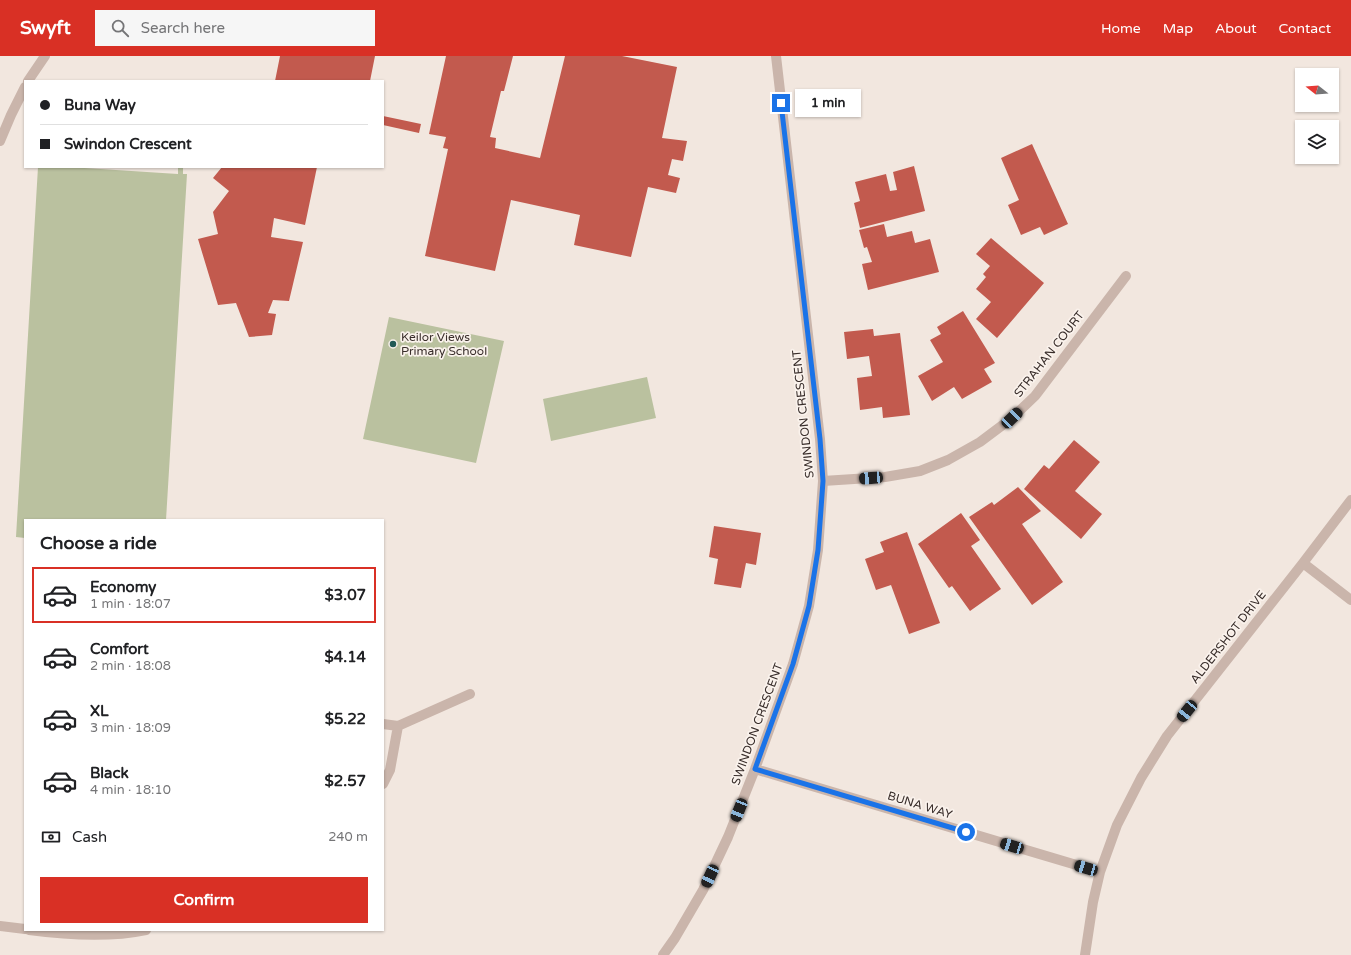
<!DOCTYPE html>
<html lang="en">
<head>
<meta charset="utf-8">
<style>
  :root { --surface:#fff; --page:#f6f6f6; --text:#202124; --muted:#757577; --line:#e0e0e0; --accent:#d93025 }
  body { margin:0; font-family:"Varela Round",sans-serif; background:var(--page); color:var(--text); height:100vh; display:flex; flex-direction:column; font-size:15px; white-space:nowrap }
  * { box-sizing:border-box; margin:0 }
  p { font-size:13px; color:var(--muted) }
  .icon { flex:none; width:22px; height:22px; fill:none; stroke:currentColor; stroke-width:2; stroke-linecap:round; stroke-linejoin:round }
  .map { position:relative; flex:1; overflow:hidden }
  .panel { position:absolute; left:24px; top:463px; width:360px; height:412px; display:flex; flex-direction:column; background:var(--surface); border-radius:0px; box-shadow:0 1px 3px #0004 }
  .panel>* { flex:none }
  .hud { position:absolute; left:24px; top:24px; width:360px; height:88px; border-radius:0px; box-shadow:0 1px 3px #0004; display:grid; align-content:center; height:88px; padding:0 16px; background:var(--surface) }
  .needle { width:26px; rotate:287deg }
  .tools { position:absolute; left:1295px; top:12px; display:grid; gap:8px }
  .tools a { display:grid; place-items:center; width:44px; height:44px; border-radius:0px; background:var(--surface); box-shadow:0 1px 3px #0004; font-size:20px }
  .end { position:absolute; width:18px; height:18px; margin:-9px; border:5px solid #1a73e8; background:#fff; box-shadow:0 0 0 2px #fff }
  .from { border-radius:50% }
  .bubble { position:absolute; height:28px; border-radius:0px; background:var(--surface); box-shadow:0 1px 3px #0004; font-size:13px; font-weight:800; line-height:28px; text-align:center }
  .car { position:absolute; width:12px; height:24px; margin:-12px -6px; border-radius:5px; box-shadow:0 0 3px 1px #0007; background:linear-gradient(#222 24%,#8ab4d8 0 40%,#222 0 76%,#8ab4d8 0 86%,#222 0) }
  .hud b { display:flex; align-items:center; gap:14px; height:38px; font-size:15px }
  .hud b+b { border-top:1px solid var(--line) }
  .hud i { width:10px; height:10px; background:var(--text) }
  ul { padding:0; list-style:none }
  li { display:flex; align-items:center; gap:12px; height:56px; margin:0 8px 6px; padding:0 8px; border:2px solid transparent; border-radius:0px }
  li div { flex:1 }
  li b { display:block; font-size:15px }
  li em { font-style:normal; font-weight:800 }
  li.current { border-color:var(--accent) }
  li>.icon { width:36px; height:36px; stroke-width:1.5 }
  h2 { padding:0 16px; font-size:18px; line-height:48px }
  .pay { display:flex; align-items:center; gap:10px; height:44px; padding:0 16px; font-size:15px }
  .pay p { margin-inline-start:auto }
  .cta { display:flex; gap:8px; margin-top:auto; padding:8px 16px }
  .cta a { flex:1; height:46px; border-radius:0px; background:var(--accent); color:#fff; font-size:16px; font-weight:800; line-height:46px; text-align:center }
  header { display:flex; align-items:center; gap:24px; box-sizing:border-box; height:56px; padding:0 20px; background:var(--accent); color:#fff }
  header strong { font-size:19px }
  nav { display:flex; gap:22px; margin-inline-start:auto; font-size:14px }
  .search { width:280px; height:36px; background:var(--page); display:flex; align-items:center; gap:10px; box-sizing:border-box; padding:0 14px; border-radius:0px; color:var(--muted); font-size:15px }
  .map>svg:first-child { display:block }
  .green { fill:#bac19f }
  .building { fill:#c25a4e }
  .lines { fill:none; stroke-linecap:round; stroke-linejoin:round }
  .minor { stroke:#cab5ab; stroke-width:10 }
  .route { stroke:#1a73e8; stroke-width:5 }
  .poi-dot { fill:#215955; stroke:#faf2ec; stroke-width:1.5 }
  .labels { text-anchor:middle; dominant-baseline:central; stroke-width:3.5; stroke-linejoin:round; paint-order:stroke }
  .poi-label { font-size:12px; fill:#382d2a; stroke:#faf2ec; text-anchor:start }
  .street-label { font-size:12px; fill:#382d2a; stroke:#faf2ec }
</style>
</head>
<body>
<header>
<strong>Swyft</strong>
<div class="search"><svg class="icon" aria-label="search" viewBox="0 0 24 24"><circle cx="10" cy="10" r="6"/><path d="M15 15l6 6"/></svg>Search here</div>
<nav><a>Home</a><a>Map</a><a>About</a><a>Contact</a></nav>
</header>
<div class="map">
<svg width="1351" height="899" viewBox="0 0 1351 899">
  <rect width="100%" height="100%" fill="#f2e7df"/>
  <path class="green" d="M38,111H69L178,118V111H183V118H187L166,464H25V482L16,481Z
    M389,261L504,285L476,407L363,383Z
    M647,321L656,362L551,385L543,343Z"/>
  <path class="building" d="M280,0H375L370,25H275Z
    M446,0H513L504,35H501L490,81L496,82L495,92L540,102L565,0H622L677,11L662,82L687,85L683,105L672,103L668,119L680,122L676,137L648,131L631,201L574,189L580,159L511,144L495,215L425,200L448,93L443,92L446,81L429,78Z
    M383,60L421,68L419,77L383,69Z
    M1032,88L1068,168L1044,179L1040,171L1021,179L1008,149L1019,144L1001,102Z
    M914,110L925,155L860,172L854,147L860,145L855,126L886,118L890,135L897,134L893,116Z
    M222,111H317L305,169L274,162L271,181L303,186L289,245L273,244L268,257L276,258L272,279L249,281L236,247L218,249L198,183L218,178L213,156L229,135L213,122Z
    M884,168L887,181L912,175L915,187L930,183L939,216L868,234L862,208L872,206L867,191L864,192L859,174Z
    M991,182L1044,227L997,282L976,263L991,246L976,233L986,221L983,218L990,210L976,198Z
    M963,255L995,307L984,313L992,326L962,343L954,331L932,345L918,320L943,306L930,284L941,278L937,271Z
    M873,273L874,280L900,277L910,359L883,362L882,351L860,354L857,322L872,320L869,300L847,303L844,276Z
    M1074,384L1100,406L1075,435L1102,458L1081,483L1024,433L1044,409L1049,413Z
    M1018,431L1041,455L1022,468L1063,526L1032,549L969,461L992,446L994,449Z
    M961,457L980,484L971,490L1001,533L970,555L952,530L949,532L918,488Z
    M714,470L761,477L756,509L746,507L741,532L714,528L718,503L709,501Z
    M907,476L940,567L909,578L891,529L876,534L865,503L884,496L880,486Z"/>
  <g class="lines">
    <path class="minor" d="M28,25L45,0
      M0,85L11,59L25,31
      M823,425L885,421L920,415L948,404L980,386L1012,362L1035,340L1126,220
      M1303,507L1351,544
      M383,668L398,670L470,638
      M755,713L1100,816
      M383,728L390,714L398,670
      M0,870L25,873
      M29,874C67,879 108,882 146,874
      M663,899L675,882L703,834L728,781L755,713L793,608L809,550L818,494L823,425L820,383L776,0
      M1085,899L1093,846L1100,816L1117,769L1141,722L1167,680L1303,507L1351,444"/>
  </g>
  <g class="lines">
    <path class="route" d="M781,47L820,383L823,425L821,453L818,494L809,550L793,608L755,713L966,776"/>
  </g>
  <circle class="poi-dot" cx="393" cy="288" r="4"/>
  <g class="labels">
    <g class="poi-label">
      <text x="401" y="281">Keilor Views<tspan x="401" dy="14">Primary School</tspan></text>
    </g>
    <g class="street-label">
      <text transform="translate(1049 298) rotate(-52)">STRAHAN COURT</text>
      <text transform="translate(803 358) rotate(-96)">SWINDON CRESCENT</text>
      <text transform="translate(1228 581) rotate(-52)">ALDERSHOT DRIVE</text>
      <text transform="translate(757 668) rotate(-70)">SWINDON CRESCENT</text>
      <text transform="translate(920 749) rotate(17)">BUNA WAY</text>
    </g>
  </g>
</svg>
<div class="tools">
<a><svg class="needle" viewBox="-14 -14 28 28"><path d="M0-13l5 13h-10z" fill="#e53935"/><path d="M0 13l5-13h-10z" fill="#757577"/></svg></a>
<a><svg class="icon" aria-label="layers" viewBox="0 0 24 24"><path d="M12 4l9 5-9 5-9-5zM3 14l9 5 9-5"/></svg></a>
</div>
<i class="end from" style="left:966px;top:776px"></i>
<i class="end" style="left:781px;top:47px"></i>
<div class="bubble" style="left:795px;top:33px;width:66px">1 min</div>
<i class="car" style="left:1012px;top:362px;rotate:46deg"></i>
<i class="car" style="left:871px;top:422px;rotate:266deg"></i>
<i class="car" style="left:1187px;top:655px;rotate:219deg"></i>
<i class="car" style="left:739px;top:754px;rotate:202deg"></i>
<i class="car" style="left:1012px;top:790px;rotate:287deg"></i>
<i class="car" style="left:1086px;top:812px;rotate:286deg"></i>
<i class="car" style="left:710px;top:820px;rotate:205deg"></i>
<div class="hud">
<b><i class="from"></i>Buna Way</b>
<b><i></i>Swindon Crescent</b>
</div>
<section class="panel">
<h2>Choose a ride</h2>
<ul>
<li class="current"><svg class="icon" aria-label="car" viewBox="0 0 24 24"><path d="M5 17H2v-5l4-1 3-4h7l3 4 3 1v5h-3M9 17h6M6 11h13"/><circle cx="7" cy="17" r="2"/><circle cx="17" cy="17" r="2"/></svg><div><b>Economy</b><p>1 min · 18:07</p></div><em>$3.07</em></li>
<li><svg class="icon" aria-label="car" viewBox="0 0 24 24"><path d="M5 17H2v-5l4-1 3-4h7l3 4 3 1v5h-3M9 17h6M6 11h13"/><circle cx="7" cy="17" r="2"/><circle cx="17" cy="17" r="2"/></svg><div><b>Comfort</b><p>2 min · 18:08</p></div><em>$4.14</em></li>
<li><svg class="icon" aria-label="car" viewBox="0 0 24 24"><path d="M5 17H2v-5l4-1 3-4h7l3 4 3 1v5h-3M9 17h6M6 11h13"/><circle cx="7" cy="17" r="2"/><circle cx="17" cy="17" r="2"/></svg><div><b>XL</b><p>3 min · 18:09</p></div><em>$5.22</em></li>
<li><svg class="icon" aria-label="car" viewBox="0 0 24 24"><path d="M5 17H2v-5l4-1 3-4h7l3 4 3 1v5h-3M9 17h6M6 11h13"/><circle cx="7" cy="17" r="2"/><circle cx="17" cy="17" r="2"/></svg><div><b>Black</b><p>4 min · 18:10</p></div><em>$2.57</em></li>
</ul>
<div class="pay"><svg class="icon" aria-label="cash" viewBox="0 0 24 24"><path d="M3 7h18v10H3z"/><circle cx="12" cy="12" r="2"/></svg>Cash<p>240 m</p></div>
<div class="cta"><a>Confirm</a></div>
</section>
</div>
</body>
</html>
